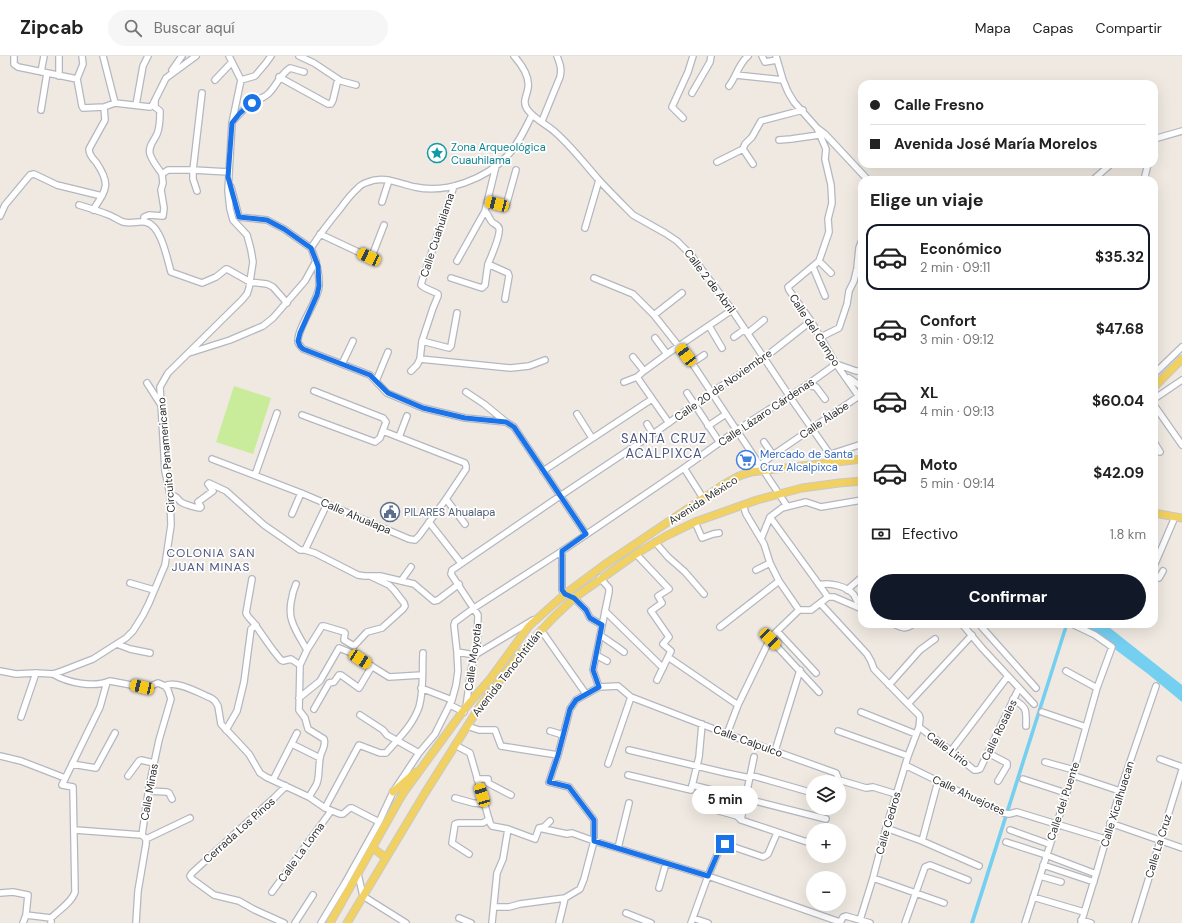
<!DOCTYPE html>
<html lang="es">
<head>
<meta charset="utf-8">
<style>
  :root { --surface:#fff; --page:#f6f6f6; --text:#222; --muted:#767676; --line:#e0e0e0; --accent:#111827 }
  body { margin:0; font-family:"DM Sans",sans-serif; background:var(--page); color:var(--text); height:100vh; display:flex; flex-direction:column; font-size:15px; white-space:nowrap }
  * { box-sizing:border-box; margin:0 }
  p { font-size:13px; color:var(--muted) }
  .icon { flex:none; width:22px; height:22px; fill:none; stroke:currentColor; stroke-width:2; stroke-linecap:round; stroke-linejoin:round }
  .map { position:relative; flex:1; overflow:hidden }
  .sheet { position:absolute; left:858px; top:120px; width:300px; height:452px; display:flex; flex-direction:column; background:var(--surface); border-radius:12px; box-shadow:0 4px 16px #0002 }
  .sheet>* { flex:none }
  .hud { position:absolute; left:858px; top:24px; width:300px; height:88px; border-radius:12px; box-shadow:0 4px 16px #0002; display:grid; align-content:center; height:88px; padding:0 12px; background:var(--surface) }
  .buttons { position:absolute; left:806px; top:719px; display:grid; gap:8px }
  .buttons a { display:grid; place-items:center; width:40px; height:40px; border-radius:50%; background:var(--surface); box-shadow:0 4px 16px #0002; font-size:20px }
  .end { position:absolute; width:18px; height:18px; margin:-9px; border:5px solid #1a73e8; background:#fff; box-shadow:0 0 0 2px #fff }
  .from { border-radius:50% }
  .bubble { position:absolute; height:28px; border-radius:14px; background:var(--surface); box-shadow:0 4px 16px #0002; font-size:13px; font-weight:700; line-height:28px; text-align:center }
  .car { position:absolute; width:12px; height:24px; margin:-12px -6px; border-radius:5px; box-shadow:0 0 3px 1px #0007; background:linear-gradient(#f5c518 24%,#345 0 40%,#f5c518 0 76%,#345 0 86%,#f5c518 0) }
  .hud b { display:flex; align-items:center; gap:14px; height:38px; font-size:15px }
  .hud b+b { border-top:1px solid var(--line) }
  .hud i { width:10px; height:10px; background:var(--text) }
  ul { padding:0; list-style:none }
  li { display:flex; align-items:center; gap:12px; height:66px; margin:0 8px 6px; padding:0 4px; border:2px solid transparent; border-radius:12px }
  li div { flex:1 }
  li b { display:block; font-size:15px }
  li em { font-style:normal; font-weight:700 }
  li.active { border-color:var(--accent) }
  li>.icon { width:36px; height:36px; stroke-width:1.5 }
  h2 { padding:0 12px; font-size:18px; line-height:48px }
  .pay { display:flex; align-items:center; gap:10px; height:44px; padding:0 12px; font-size:15px }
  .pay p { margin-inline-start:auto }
  .primary-button { display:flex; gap:8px; margin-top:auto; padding:8px 12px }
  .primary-button a { flex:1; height:46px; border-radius:24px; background:var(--accent); color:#fff; font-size:16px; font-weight:700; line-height:46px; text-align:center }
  header { display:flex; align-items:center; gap:24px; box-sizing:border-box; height:56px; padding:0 20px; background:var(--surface); border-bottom:1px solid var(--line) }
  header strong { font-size:19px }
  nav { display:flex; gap:22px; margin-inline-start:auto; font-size:14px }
  .search { width:280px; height:36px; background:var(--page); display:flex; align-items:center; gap:10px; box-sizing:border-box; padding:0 14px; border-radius:22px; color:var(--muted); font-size:15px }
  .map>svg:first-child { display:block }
  .pitch { fill:#c9ec9a }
  .water { fill:#75cff0 }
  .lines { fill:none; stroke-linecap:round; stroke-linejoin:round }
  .minor-casing { stroke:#b4b7c1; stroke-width:8 }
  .major-casing { stroke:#c9c9c9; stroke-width:9 }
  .minor { stroke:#fff; stroke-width:5.5 }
  .major { stroke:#f2d163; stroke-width:7 }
  .route { stroke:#1a73e8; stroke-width:5 }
  .labels { text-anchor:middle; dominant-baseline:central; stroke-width:3.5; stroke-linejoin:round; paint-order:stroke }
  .culture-label { font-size:11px; fill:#0d838f; stroke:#fff; text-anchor:start }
  .street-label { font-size:11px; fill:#2e2e2e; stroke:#fff }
  .shop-label { font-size:11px; fill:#366cbe; stroke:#fff; text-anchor:start }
  .service-label { font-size:11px; fill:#4e5e75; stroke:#fff; text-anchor:start }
  .neighbourhood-label { font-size:12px; letter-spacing:1px; fill:#4d5680; stroke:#fff }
  .quarter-label { font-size:13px; letter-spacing:1px; fill:#4d5680; stroke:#fff }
</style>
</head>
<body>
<header>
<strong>Zipcab</strong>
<div class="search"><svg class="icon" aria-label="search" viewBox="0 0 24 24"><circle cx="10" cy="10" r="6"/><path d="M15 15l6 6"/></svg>Buscar aquí</div>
<nav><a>Mapa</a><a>Capas</a><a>Compartir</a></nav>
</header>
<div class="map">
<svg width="1182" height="867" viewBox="0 0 1182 867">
  <rect width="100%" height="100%" fill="#efe9e1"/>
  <path class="pitch" d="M234,330L271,342L253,398L216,386Z"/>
  <path class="water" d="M1065,568L1068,570L974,867H970Z
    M1085,568H1105L1182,629V646L1148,618L1088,573Z"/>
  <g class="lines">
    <g class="minor-casing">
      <path id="minor" d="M14,0V8L18,11L77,23L83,8L82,0
        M103,0L115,47
        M299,0L314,7L341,25L356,29
        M514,0C522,9 530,20 528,32C527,40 522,45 527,53C534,63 546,68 555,76C571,90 584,107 598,123C608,134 618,144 628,154L633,159L665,177L677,185L691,199L732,254L790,341L836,407
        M762,0L765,6L777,4
        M776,0L783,24L788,36L794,46L817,72L825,78L868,124
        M172,14L182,0
        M41,16L44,0
        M736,19L783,24
        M59,20V0
        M279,21L328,48H331L333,44L338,23
        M77,23L82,50L83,52L104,51L115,47L150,51L152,50L166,22L196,0
        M215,24L232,6
        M241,24L255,20L266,7L271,0
        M729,30C736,21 739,7 748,0
        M692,37L710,6L711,0
        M155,44V51L160,55C160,62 160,71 157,78C154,85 148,90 150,98C152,105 158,112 162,118
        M136,49L143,10L148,0
        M41,54L47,17
        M683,62L672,51L688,16L693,0
        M233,65C239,58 245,51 254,46C259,43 266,41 270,36C278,27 279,20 290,12L304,16
        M542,65L560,21C562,13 560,8 557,0
        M817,72L826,93L825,103L831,129L832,147L828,163L829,176L819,205L788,231L789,234L811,265L836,308L862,345
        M1154,83L1182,75
        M779,84L791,83L819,79
        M743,93L745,88L752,81L761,65L803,54
        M717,106L743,93L753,108
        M1093,124L1111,108
        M1144,124L1148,108
        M231,131L239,161L267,164L284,173L311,192
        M197,135L193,123V114L202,37
        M382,146L389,124
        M488,146L506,150L516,114
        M79,149C89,152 99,155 109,159C114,161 118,164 123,166C133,168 137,165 145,166C161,168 167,203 171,216L202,227L216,221L226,213H227L250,226L267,228L273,231L287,247
        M93,154C107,133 111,128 96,106C92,102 89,98 89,93L105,64L104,51
        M485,155C489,159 489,163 492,166C494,168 498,169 499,172C501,179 491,201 488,208L508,217L509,220L505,243
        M0,160L5,149L30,119L34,118L57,129L102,140
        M144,166V161L149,159L163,160L164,152L161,134L163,127L162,118L168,114H193L229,116
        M585,172L599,124
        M320,178L369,201L372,200L384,169
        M311,192C316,204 320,217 319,231C317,247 297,272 298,286C299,289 301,291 303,293L370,319L387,337L423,352L465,362L506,366L514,371L586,478
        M311,192C320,178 330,165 340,153C345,146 351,138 358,132C360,129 365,127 368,126C384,119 400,128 415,131C446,138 486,123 507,100C518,89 525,73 532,59
        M457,205L485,155L496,110
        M819,205L831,217
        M813,211L825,240
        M451,222L482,232L485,229L488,208
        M594,222L633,238L654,259L692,307L787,450
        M654,259L682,237
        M709,270L722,292
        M748,277L764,264
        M734,281L745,273
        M821,281L839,272L847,248L849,235L854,225L857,212L859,192L862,184
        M655,282L667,298
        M422,285L449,292L451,290L457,257
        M189,297L230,284L263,270L273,262L305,225L316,205
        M633,301L644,315
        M420,303L511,312L529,310L545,304
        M692,307L704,299
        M342,308L353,285
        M836,308L856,315H862
        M411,315L417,309L420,303L422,285L433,252L438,240V238C432,234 426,234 421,229L422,225L454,130
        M1154,318L1182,291
        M637,321L669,367
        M849,322L862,331
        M376,325L388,296
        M624,326L637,321L644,315L667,298L732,254
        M147,327L161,349
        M807,329L816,331L825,343
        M466,336L484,348L506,366
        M687,337L720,387
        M1154,343L1182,324
        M1154,349L1182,389
        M577,358L592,382
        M302,359L375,386L380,382L386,366L383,362L314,335
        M647,368L653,378
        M708,370L726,358
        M399,381L407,360
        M764,386L773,399
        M1154,386L1160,396
        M831,398L862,388
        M212,403L301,437L409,483L415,484L419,480L446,443L466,413V410L465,407L383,375
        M684,412L703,442
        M543,415L652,343
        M751,416L773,399L859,340
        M255,419L277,357
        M170,439C178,440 176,442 181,446C184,448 196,452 200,452L201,451L198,446L213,435L208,428L209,427L226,435L264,469L300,494H305L315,497L358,519L365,520H380L414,528L434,545L438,544L459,528
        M446,443L465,468
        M743,449L746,458L764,488L770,507L779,525L799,554
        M292,458L301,437
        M770,461L828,541
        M429,466L461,507
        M695,466L702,482L713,478L719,477
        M761,483L770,461L782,452L806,446L821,451L862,444
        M655,486L668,501L685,516L704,538
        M305,494L327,448
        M562,495V534L565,538L574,542L586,554L590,562L602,569
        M636,498L669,533L658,540L662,547L651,555L669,581L663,588L671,595L668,601L738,649
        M1154,510L1175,461
        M756,514L770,507
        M1154,520L1159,522L1163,515
        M252,523L246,557C248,562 253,565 256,570C264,581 271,593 281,604L283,605L291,603L300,609
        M401,525L411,511
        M130,527L154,534
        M296,528C292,537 288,555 292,565C295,575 302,585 307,594
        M819,529C829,526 847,530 854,539C855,541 856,543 857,545
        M847,534L862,521
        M828,541H834L862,553
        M820,547L867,598L871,605L874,613L908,648L919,659L920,662L919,671L908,700L886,772L873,822L860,864
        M605,555L663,612
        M894,568C902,572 905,574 913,568
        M962,568L982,592L1034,648
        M979,568L1036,632
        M720,571L779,525
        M541,574L586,638
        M777,575L816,617
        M600,579L616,590L624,596
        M770,583L819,636
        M117,588L130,593L150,597
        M457,596L475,599L533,564
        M596,599L607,605
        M0,615L16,618L36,617L53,618L62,615L93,603L126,582L133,575L143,559L149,547L165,509L171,469L170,439L165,415L160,331L168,317L242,244L247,238L249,232L253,206L251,194L247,179L233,164L230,153L228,135L232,67L241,24L229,0
        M1066,615L1097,632
        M53,618C68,627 94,632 110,625L142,631H148L158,627L165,630C175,623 201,638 211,642L215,645L218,650L221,668L249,698L260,717L266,721L309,741L325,752L340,758H343L350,752H352L379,766
        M657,624L668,601
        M889,629L920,594L935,583
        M599,631L618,630L631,641L727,678L836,717L839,724L866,732L873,731L896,738
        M421,632L452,644
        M299,642L320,625L339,592L349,596L389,621L422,619
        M1013,643C1028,652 1026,654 1026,670
        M908,648L972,579
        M450,649L464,656
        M466,651L471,614L477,593L478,559L451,518L452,514L560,440L653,378L712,336L764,302L811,265
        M314,653L329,627L334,626L339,619H341L359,632L372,610
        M861,656L916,678
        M1042,656L1086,671
        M360,659L383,674L387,679L419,697
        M21,661L36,617
        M467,670L479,674H495L501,690L558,699
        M919,671L951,695L974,714H977L980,713L1019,632
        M226,674L237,655L244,626L251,573L256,569
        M550,675L563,679
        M838,675L908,700
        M727,678L738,649L770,583L773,579L799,554H811L828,541
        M292,688L320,702
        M455,689L470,697L490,767L492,770L508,773L535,783L539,772L544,771L550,765
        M629,694L726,717L750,722
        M775,695L800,614
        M951,695L1008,620
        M988,697L1007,707V710L998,725
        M0,700L21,705L65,722
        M1160,703L1182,711
        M1045,706L1074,714
        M72,708L96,712L115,677
        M608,708L631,641
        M905,709L1003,757L1009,758L1017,756L1105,783
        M628,719L691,734L699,701L702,668
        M750,719L813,737
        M1072,719L1120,735
        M128,720L139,705L141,704L154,707
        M477,723H488V727L511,739
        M1023,723L1066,737
        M273,724L297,677
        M692,729L826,763
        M149,735L167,736L169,737L172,743
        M309,741C311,737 315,732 317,727C320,718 318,707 321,698C323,693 326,689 324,683L308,673L305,662L299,654L300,609L307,594L322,570H324L344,576L345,577L344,584L354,590L367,576L382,572L403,553L405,550L404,547L394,534L389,529L372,521
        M455,742L473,747L485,748
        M705,751L737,760L741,764L804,785L813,787
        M325,752L359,689L380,697H386C398,683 413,669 419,651C424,634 422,614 423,597
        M741,764L754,701
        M1110,767L1182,792
        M539,772L567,778L572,777L594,785L708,820L840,866
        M886,772L922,785L979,810
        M75,774L142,779
        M1010,774L1049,788
        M146,783L190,762
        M922,785L938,725
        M1006,786L1046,799L1096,818
        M618,792L629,747
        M469,798L452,787L455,768L458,767H483L489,763
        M1043,809L1094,826
        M358,818L363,840L406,867
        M1040,820L1061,826
        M873,822L944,847
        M659,832L666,807
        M272,836L331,755
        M0,837L13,836L28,839L26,859L23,867
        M1033,841L1084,856
        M494,851H509L520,848L565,842L580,833L584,823L594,785V764L569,731L549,726L558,699L570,653L576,644L599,631L593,614L609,536V532L600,522
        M626,857L651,867
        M26,859L51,862
        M459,862L471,867
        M693,862L708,867
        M1081,864L1091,867
        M51,867V862C59,854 72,846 75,836L73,731L62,729L100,651L107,626
        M136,867L138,835L146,788V783L142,779L149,731L159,684L171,643L168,634L165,630
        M284,867L255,854L239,845L214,839L192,823L190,820L192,817L274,742L286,730
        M295,867L313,839
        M321,867L345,827L379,766L393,736L419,697L435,678L452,644L456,629L458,615L457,596L454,569L455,566L474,552L562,495L684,412L737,374L807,329L836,308
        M492,867L497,817L503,803L508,773
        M559,867L565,842
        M691,867L708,820L721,790L725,788L728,789L763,801L765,800L768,798L777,777
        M840,867L843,861L846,860L870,867
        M905,867L925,811L930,809L968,824
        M1025,867L1074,714L1097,632L1112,591L1095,579L1072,568
        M1081,867L1096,818L1120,735L1156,630
        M1135,867L1182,714"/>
    </g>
    <g class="major-casing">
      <path id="major" d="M1154,331L1182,303
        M1154,457L1182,462
        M393,736L416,716
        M373,792L386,802
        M330,867L398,746L404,736L466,651L491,622L529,570L565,538L604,509L723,429L739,420L751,416L862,403
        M347,867L425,737L480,650L523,594L553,562L574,542L636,498L666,480L695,466L757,444L802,432L839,427L862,425"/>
    </g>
    <use href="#minor" class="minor"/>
    <use href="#major" class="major"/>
  </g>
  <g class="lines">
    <path class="route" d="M252,47L240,57L232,67L228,121L239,161L267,164L284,173L311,192L318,210L319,230L317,239L300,277L298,285L300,290L303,293L370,319L388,337L423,352L465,362L506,366L514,371L586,478L562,495V534L565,538L574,542L586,554L590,562L602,569L593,614L599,631L576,644L570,653L558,699L549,726L569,731L594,764V785L708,820L721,790L725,788"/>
  </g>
  <defs>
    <g id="sight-ring" transform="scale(1)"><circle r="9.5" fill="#fff" stroke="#0f9aa8" stroke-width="1.5"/><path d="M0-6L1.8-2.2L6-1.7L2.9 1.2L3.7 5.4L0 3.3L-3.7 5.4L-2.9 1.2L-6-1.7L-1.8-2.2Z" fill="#0f9aa8"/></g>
    <g id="supermarket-ring" transform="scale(1)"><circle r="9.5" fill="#fff" stroke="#3f7fe0" stroke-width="1.5"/><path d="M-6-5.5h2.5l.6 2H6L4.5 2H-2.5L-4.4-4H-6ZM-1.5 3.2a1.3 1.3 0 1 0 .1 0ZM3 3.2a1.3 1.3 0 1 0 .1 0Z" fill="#3f7fe0"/></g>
    <g id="civic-ring" transform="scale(1)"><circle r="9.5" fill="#fff" stroke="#5c6f8a" stroke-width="1.5"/><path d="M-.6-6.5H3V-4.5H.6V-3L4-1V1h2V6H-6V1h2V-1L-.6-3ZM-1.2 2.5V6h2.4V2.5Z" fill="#5c6f8a"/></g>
  </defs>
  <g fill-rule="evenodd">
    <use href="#sight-ring" x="437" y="97"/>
    <use href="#supermarket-ring" x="746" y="404"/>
    <use href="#civic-ring" x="390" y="456"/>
  </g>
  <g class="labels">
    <g class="culture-label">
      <text x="451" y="91">Zona Arqueológica<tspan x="451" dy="13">Cuauhilama</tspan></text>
    </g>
    <g class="street-label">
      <text transform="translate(437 179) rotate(-72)">Calle Cuahuilama</text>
      <text transform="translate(710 225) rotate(53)">Calle 2 de Abril</text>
      <text transform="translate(815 274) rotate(57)">Calle del Campo</text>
      <text transform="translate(723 329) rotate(-35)">Calle 20 de Noviembre</text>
      <text transform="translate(766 356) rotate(-34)">Calle Lázaro Cárdenas</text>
      <text transform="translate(824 364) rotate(-34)">Calle Álabe</text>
      <text transform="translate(166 399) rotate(-95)">Circuito Panamericano</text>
      <text transform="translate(703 444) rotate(-33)">Avenida México</text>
      <text transform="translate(356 460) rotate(23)">Calle Ahualapa</text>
      <text transform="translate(473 601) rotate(-82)">Calle Moyotla</text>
      <text transform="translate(507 617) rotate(-52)">Avenida Tenochtitlán</text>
      <text transform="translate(999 674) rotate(-64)">Calle Rosales</text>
      <text transform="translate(748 685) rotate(20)">Calle Calpulco</text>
      <text transform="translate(948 693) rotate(37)">Calle Lirio</text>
      <text transform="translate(149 736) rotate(-80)">Calle Minas</text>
      <text transform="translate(969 739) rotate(25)">Calle Ahuejotes</text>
      <text transform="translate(1063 745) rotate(-72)">Calle del Puente</text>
      <text transform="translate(1117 748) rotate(-73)">Calle Xicalhuacan</text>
      <text transform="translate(888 767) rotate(-74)">Calle Cedros</text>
      <text transform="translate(239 774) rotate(-42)">Cerrada Los Pinos</text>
      <text transform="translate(1158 790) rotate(-73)">Calle La Cruz</text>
      <text transform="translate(301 796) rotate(-54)">Calle La Loma</text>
    </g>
    <g class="shop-label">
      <text x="760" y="398">Mercado de Santa<tspan x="760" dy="13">Cruz Alcalpixca</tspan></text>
    </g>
    <g class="service-label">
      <text x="404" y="456">PILARES Ahualapa</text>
    </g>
    <g class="neighbourhood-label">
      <text x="211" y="497">COLONIA SAN<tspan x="211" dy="14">JUAN MINAS</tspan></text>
    </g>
    <g class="quarter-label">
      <text x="664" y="382">SANTA CRUZ<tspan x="664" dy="15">ACALPIXCA</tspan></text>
    </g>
  </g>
</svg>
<div class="buttons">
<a><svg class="icon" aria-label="layers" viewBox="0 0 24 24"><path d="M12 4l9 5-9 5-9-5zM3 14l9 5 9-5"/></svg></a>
<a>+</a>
<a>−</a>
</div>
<i class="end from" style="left:252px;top:47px"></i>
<i class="end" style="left:725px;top:788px"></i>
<div class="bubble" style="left:692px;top:730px;width:66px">5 min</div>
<i class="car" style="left:497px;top:148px;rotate:285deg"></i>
<i class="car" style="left:369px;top:201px;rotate:295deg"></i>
<i class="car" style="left:686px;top:299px;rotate:323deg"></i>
<i class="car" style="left:770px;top:583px;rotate:136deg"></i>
<i class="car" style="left:360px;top:603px;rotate:123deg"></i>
<i class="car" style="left:142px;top:631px;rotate:283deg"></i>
<i class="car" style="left:482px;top:739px;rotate:343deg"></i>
<div class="hud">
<b><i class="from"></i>Calle Fresno</b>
<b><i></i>Avenida José María Morelos</b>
</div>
<section class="sheet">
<h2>Elige un viaje</h2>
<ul>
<li class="active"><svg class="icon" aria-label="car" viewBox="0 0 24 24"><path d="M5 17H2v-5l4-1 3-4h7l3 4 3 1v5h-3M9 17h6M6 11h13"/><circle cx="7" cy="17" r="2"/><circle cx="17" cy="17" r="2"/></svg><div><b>Económico</b><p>2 min · 09:11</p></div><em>$35.32</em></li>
<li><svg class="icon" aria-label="car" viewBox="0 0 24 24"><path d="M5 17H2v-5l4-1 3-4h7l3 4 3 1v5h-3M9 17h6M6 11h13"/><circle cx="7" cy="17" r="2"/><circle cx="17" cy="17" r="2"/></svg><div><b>Confort</b><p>3 min · 09:12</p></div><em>$47.68</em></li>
<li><svg class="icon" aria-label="car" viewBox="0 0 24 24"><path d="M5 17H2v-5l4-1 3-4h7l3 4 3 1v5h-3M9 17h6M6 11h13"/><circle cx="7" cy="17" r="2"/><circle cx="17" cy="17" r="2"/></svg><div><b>XL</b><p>4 min · 09:13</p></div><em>$60.04</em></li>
<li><svg class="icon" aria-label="car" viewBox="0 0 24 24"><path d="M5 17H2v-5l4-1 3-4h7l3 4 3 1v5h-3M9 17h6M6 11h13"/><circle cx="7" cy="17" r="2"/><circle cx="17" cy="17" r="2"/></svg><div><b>Moto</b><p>5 min · 09:14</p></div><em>$42.09</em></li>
</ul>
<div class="pay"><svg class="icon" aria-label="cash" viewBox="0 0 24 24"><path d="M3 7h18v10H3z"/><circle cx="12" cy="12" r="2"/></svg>Efectivo<p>1.8 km</p></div>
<div class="primary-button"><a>Confirmar</a></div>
</section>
</div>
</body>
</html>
